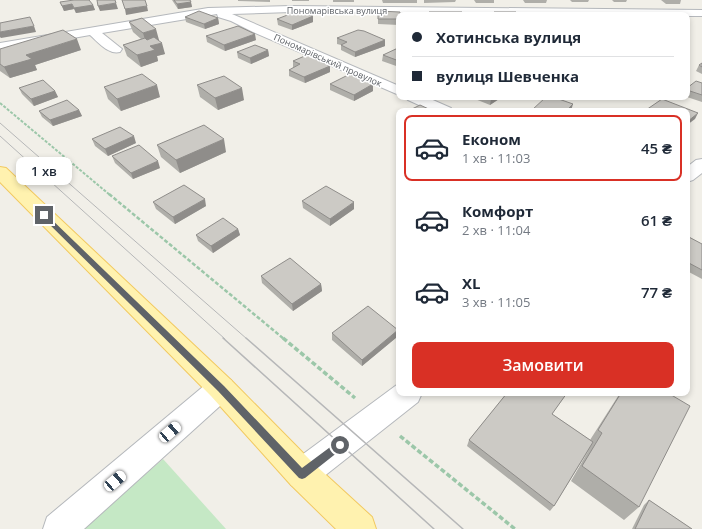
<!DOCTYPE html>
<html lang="uk">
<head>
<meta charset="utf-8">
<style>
  :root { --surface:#fff; --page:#f6f6f7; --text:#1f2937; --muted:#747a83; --line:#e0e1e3; --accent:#d93025 }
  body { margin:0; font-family:"Open Sans",sans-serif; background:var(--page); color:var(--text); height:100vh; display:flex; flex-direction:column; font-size:15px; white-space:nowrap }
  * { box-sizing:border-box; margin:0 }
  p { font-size:13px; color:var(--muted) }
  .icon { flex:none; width:22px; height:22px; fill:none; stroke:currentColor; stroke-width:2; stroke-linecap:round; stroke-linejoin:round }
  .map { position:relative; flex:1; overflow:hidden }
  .drawer { position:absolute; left:396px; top:108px; width:294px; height:288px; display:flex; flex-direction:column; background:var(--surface); border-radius:8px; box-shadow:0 2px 6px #0003 }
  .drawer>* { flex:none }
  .hud { position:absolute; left:396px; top:12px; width:294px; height:88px; border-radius:8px; box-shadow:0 2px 6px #0003; display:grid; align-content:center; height:88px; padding:0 16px; background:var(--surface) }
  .end { position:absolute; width:18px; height:18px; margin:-9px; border:5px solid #5f6368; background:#fff; box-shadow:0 0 0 2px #fff }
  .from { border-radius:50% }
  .bubble { position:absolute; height:28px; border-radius:8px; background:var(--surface); box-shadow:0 2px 6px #0003; font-size:13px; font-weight:600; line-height:28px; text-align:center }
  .car { position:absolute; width:12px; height:24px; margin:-12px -6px; border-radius:5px; box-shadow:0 0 3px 1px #0007; background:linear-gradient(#fff 24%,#345 0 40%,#fff 0 76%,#345 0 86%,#fff 0) }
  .hud b { display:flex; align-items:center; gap:14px; height:38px; font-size:15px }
  .hud b+b { border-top:1px solid var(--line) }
  .hud i { width:10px; height:10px; background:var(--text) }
  ul { padding:7px 0 0; list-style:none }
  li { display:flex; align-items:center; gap:12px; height:66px; margin:0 8px 6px; padding:0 8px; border:2px solid transparent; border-radius:8px }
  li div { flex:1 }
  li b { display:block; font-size:15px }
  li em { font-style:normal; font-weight:600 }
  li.selected { border-color:var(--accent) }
  li>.icon { width:36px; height:36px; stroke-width:1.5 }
  .primary-button { display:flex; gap:8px; margin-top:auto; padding:8px 16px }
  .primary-button a { flex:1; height:46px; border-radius:8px; background:var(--accent); color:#fff; font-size:16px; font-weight:600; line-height:46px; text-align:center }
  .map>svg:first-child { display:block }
  .green { fill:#c5e8c5 }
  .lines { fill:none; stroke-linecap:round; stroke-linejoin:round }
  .minor-casing { stroke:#b5b8bc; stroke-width:2 }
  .major-casing { stroke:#f2c960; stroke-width:2 }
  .path-far2 { stroke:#9cc7a9; stroke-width:2; stroke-dasharray:3 1.5; stroke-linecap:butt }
  .path-far1 { stroke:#9cc7a9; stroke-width:2.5; stroke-dasharray:4 2; stroke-linecap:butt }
  .path { stroke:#9cc7a9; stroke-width:3.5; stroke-dasharray:5 2.5; stroke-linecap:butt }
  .minor { fill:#fff; fill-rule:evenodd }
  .major { fill:#fff2af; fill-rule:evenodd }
  .tram-far1 { stroke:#b6b7b8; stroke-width:1 }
  .tram { stroke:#b6b7b8; stroke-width:1.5 }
  .wall { fill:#afaea9 }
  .shaded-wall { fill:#8f8d8a }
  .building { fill:#cccac5; stroke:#8f8d8a }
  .route { fill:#5f6368 }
  .labels { text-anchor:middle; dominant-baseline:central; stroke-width:3; stroke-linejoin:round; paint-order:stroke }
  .far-street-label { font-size:9px; fill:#5f6368; stroke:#fff }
</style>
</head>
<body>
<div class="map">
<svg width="702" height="529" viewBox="0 0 702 529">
  <rect width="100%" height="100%" fill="#f1efe8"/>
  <path class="green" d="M163,459L226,529H82Z"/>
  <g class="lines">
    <g class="minor-casing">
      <path id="minor" d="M291,6L702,10V16H687V15L291,12L232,14L399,86V95L253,32L231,21L218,17L217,14L102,33L122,49L120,52C108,55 98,42 90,35L0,51V43L208,8Z
        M405,97H426L451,108L453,111H432L408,100Z
        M702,159V173L693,180L687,182V167L696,160Z
        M221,376L231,380L235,388L231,396L84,529H43L47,517L211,380Z
        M398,384L399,393H422L418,402L313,485L302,489L291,485L287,474L291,463Z"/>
    </g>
    <g class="major-casing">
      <path id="major" d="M0,167L6,168L231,380L313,463L372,517L376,529H336L291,485L211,396L0,182Z"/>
    </g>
    <path class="path-far2" d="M0,103L110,195"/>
    <path class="path-far1" d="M109,194L284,339"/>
    <path class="path" d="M283,338L355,398
      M400,436L515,529"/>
    <use href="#minor" class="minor"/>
    <use href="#major" class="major"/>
    <path class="tram-far1" d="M0,123L247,339
      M0,136L225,339"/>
    <path class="tram" d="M223,338L434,529
      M246,338L463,529"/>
  </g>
  <path class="wall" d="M172,0H190L192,7L178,9Z
    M238,0H270V2L238,1Z
    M292,0H309V1H292Z
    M333,0H354V2H333Z
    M382,0H417V3H383Z
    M424,0H456L455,2L424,3Z
    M474,0H494V3H476Z
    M523,0H547L546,3H525Z
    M570,0H589L588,2H572Z
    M612,0H627L626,2H614Z
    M661,0H681L680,4H666Z
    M60,2L93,5L95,10L76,13L74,9L64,11Z
    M378,11L399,15V25L378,24Z
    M313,16V22L292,30L278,25L277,19Z
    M185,17L218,18L219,24L205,29L186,22Z
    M129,22L159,40H158L165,54L157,56L158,61L141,67L127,56L123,45L141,39L133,32Z
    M206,36L256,40L225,51L207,42Z
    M337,38L385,40V46L355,57L341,50V45L337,44Z
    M399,48V67L382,61L383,55Z
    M0,49L81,50L35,65L37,70L10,78L0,71Z
    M268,50L269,56L251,64L238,58L237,52Z
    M293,61L330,66V72L305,83L289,76V70L294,67H293Z
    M702,63V74L696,71L699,65Z
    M702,83V102L687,97V88Z
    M330,84H373V91L354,101L330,90Z
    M197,85L244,100L218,110L200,97Z
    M104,87L160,97L121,111L108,99Z
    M19,88L55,91L58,97L34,106L22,94Z
    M470,97H502L490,105Z
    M79,110L82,116L53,126L42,117L39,111Z
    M92,139L136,143L108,156L95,146Z
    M157,145L226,152L180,173L161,157Z
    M112,156L160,168L133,179L115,163Z
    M302,201L354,209L330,226L303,208Z
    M153,202L206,206L175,224L156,209Z
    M238,229L240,235L213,253L198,241L196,235Z
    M687,236L702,244V279L687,271Z
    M261,276L321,284L322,291L293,311L262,283Z
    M398,330L397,337L362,366L332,340V333Z
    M507,393H567L552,414L590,440L620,393H668L639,507L624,520L571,481L590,448L554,506L550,511L467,446L469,440Z
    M649,500L692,529H632L644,505Z"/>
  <path class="shaded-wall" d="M191,2L192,7L178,9L177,4Z
    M116,3L118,9L100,11L98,6Z
    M72,4L74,9L64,11L62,6Z
    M93,5L95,10L76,13L74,8Z
    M147,6L148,11L126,15L125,9Z
    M313,16V22L292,30V25Z
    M218,18L219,24L205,29L204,24Z
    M34,26L36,32L1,38L0,37V32Z
    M156,29L159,40L146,43L143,33Z
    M255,34L256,40L225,51L224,45Z
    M77,39L81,50L35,65L37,70L10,78L4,67L26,55Z
    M385,40V46L355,57V52Z
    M162,43L165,54L157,56L158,61L141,67L137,55L150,46Z
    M268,50L269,56L251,64L250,58Z
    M330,66V72L305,83L304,77Z
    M373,84V91L354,101V95Z
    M157,85L160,97L121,111L117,99Z
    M242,88L244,100L218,110L215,98Z
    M55,91L58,97L34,106L31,99Z
    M494,97H502L490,105L491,99Z
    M573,104L571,111H566Z
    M79,110L82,116L53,126L50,120Z
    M698,113L695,119L687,125V122Z
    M134,136L136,143L108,156L105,149Z
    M224,139L226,152L180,173L176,160Z
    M158,161L160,168L133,179L131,173Z
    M205,199L206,206L175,224L173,217Z
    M354,202V209L330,226V219Z
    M238,229L240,235L213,253L211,246Z
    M321,284L322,291L293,311L292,304Z
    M398,330L397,337L362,366V360Z"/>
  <path class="building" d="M74,0H89L93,5L74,8L72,4L62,6L60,2Z
    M97,0H115L116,3L98,6Z
    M122,0H145L147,6L125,9Z
    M174,0H190L191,2L177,4Z
    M199,11L218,18L204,24L185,17Z
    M298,11L313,16L292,25L277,19Z
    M378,11L400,12V15H399V19H378Z
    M429,12H462L463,15H430Z
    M494,12H516L518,15H495Z
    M541,13H562L563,15H542Z
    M627,13L629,15H597L595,14Z
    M30,17L34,26L0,32V23Z
    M142,18L156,29L143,33L129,22Z
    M238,26L255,34L224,45L206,36Z
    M63,30L77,39L26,55L32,59L4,67L0,64V49Z
    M358,30L364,31L385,40L355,52L341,45L347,42L337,38Z
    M154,37L162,43L150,46L155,50L137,55L123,45L145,38L147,40Z
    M255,45L268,50L250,58L237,52Z
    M398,48H399V61L383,55Z
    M307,55L330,66L304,77L289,70L300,64L293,61Z
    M702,63V67L699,65Z
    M142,74L157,85L117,99L104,87Z
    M350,74L373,84L354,95L330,84Z
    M224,76L242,88L215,98L197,85Z
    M43,80L55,91L31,99L19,88Z
    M696,81L702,83V95L687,90V88Z
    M487,97H494L491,99Z
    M546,97H553L573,104L566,111H534L532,110Z
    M662,99L698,113L687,122V111H649L646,110Z
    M67,100L79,110L50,120L39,111Z
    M420,105L433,111H408Z
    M204,125L224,139L176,160L157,145Z
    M120,127L134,136L105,149L92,139Z
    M139,145L158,161L131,173L112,156Z
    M184,185L205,199L173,217L153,202Z
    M326,186L354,202L330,219L302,201Z
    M223,218L238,229L211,246L196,235Z
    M687,236L702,244V270L687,262Z
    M290,258L321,284L292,304L261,276Z
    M368,306L398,330L362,360L332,333Z
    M507,393H567L552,414L593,442L554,506L469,440Z
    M621,393H668L690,406L639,507L582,466L602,433L598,430Z
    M649,500L692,529H635Z"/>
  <path class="route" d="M42,214H46L224,386L302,468L337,442L340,441L343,442L345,445L343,448L305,478L302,479L299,478L218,391L42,217Z"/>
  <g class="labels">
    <g class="far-street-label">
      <text x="337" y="10">Пономарівська вулиця</text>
      <text transform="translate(328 60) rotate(24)">Пономарівський провулок</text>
    </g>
  </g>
</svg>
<i class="end from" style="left:340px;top:445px"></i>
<i class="end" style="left:44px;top:215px"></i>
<div class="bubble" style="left:16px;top:157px;width:56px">1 хв</div>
<i class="car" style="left:170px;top:432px;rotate:49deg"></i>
<i class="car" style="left:115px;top:481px;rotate:49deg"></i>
<div class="hud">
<b><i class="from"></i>Хотинська вулиця</b>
<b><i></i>вулиця Шевченка</b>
</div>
<section class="drawer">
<ul>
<li class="selected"><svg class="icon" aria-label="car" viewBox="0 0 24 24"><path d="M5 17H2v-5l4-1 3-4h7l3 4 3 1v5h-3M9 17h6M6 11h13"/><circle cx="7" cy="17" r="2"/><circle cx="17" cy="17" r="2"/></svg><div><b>Економ</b><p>1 хв · 11:03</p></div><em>45 ₴</em></li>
<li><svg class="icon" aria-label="car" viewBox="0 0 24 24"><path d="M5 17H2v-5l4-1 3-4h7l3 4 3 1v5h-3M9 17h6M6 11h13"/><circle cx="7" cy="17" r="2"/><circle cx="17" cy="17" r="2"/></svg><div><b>Комфорт</b><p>2 хв · 11:04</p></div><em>61 ₴</em></li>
<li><svg class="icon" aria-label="car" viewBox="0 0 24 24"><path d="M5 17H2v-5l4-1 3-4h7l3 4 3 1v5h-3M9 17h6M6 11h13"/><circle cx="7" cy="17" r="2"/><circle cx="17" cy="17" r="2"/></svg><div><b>XL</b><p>3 хв · 11:05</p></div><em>77 ₴</em></li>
</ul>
<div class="primary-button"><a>Замовити</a></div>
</section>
</div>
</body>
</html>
